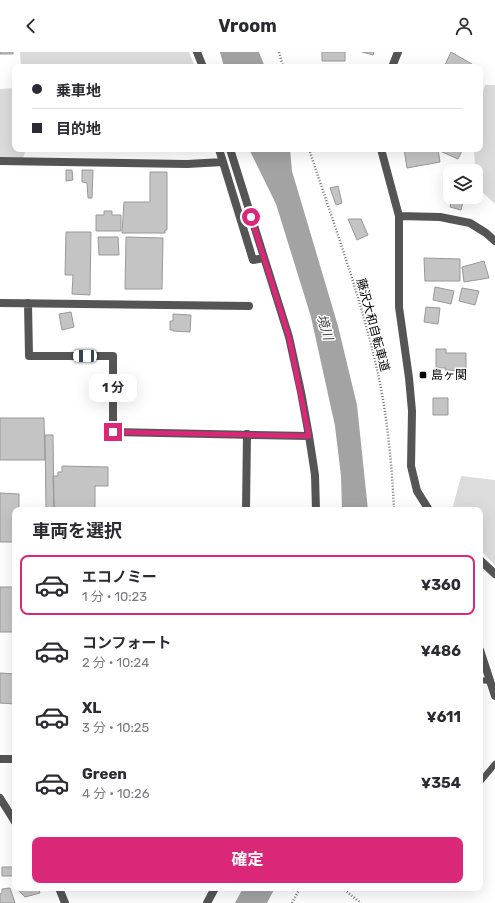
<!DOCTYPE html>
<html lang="ja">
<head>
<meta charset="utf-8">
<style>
  :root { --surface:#fff; --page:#f2f2f3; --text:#2b2b33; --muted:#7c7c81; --line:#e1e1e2; --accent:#db2777 }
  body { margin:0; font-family:Rubik,"Noto Sans JP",sans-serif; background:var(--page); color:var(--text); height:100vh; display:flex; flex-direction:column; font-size:15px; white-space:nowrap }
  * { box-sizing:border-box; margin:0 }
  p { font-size:13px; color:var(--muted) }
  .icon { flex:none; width:22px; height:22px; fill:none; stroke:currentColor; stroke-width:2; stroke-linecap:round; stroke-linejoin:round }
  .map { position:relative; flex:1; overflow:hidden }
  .drawer { position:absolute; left:12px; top:455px; width:471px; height:384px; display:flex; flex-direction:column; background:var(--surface); border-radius:8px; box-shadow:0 4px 16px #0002 }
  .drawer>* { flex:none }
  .top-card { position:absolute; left:12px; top:12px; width:471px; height:88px; border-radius:8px; box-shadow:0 4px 16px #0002; display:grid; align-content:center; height:88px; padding:0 20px; background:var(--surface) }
  .buttons { position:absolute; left:443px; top:112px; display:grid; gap:8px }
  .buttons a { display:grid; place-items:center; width:40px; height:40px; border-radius:8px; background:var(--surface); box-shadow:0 4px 16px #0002; font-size:20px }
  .end { position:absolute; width:18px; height:18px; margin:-9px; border:5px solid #db2777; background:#fff; box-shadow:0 0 0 2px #fff }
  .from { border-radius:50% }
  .bubble { position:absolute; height:28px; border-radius:8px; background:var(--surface); box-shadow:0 4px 16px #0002; font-size:13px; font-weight:700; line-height:28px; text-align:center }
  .car { position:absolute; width:12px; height:24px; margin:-12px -6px; border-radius:5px; box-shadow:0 0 3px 1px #0007; background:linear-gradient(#fff 24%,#345 0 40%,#fff 0 76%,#345 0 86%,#fff 0) }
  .top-card b { display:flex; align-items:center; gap:14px; height:38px; font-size:15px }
  .top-card b+b { border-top:1px solid var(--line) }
  .top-card i { width:10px; height:10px; background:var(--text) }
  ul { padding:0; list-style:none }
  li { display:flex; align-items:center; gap:12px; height:60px; margin:0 8px 6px; padding:0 12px; border:2px solid transparent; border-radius:8px }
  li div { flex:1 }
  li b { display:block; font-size:15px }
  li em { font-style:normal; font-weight:700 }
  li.selected { border-color:var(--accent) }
  li>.icon { width:36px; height:36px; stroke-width:1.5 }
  h2 { padding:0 20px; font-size:18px; line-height:48px }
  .cta { display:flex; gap:8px; margin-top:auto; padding:8px 20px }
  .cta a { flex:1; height:46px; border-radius:8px; background:var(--accent); color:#fff; font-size:16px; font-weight:700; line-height:46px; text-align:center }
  header { display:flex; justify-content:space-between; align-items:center; height:52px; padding:0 20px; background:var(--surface); font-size:18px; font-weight:700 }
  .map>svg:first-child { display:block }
  .green { fill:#dcdcdc }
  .water { fill:#a3a3a3 }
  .building { fill:#c4c4c4; stroke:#999 }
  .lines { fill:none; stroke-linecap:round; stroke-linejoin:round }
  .path { stroke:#777; stroke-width:2.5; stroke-dasharray:1 2; stroke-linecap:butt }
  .service { stroke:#555; stroke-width:6 }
  .minor { stroke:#555; stroke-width:8 }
  .route { stroke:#db2777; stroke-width:5 }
  .poi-dot { fill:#000; stroke:#fff; stroke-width:1.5 }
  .labels { text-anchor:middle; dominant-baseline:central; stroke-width:3; stroke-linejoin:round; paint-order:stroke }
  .street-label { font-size:12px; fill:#000; stroke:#fff }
  .poi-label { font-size:12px; fill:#000; stroke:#fff; text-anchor:start }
  .water-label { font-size:13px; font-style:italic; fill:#444; stroke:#fff }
</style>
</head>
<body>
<header><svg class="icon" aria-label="back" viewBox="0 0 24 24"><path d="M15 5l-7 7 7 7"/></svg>Vroom<svg class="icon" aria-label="person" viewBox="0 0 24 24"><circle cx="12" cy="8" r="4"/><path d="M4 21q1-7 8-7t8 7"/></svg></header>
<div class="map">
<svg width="495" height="851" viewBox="0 0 495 851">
  <rect width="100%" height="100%" fill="#fff"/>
  <path class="green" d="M20,0H189L195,15H21Z
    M485,33H495V152L476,134L474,97H480V49Z
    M15,36V97H26L23,106L0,105V37Z
    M461,424L495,428V513L480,498V458H452Z"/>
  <path class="water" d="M220,0H259L265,15H224Z
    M249,97H290L292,119L338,274L357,353L368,458H342L341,424L335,374L311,265L276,152Z
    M243,836H275L267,851H235Z"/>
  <path class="building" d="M0,0H13V2H0Z
    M322,0H345V9H322Z
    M362,0H374L373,3Z
    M451,0L472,12L471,15H444Z
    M404,97H438L440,110L407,116Z
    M441,97H463L458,107L440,99Z
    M66,118H72L73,128L66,129Z
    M82,118H93L92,146H88L87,131L82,130Z
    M150,120H167V178H165V181H122L124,150H150Z
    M338,134L342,151L336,153L330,136Z
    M452,145H464L461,158L450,155Z
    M104,159H112V163H121V179H96V163H104Z
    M348,167H361L368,183L357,188Z
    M66,180H91L90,243L72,242L73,223H65Z
    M98,185H118L119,203H99Z
    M126,185L163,186L162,237H125Z
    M424,206L460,207V229H425Z
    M484,209L489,226L464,230L462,215Z
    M435,235L454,239L451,252L433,248Z
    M462,236L479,239L475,253L459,249Z
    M426,255L440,256L438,272L424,270Z
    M71,260L74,275L62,278L59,262Z
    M173,262L191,263L190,280L173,279V278H170V269H173Z
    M436,297H446V301H466V319L445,318L446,316H436Z
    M433,346H448V363H433Z
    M0,366H44L45,408H0Z
    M45,383H53L54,458H46Z
    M62,414L108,415V434H95V458H54L53,424H58V420H62Z
    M0,441L19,442V458H15V490H0Z
    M0,535H15V580H0Z
    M0,621L15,622V652L0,651Z
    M2,815H15V824H2Z
    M10,836L15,851H0V842L2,841V837Z
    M16,836H38L40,841L25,845Z"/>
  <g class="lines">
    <path class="path" d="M279,0L283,15
      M309,97C333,170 360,242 377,317C387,361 392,413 394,458
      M342,836L361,851
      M292,851L300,836"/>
    <path class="service" d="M480,628L489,629
      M480,730L495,712"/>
    <path class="minor" d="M197,0L203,15
      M392,15L398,0
      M219,97L253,208L264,206
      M230,97L289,285L301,340L309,384L315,423L316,458
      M381,97L399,164V255L409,326L412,359L411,414L417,439L429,458
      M0,109L187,112L223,110
      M399,164L440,165L470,171L486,181L495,189
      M0,251L249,254
      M28,251L29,304H113V380L309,384
      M246,458L247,382
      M480,508L495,522
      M480,598L495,644
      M0,707H15
      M0,746L15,770
      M59,836L65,851
      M207,851L215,836"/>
  </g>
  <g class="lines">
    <path class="route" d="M113,380L309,384L289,285L251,165"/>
  </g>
  <rect class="poi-dot" x="419" y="319" width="8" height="8" rx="2"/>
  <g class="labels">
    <g class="street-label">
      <text transform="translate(373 273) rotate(75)">藤沢大和自転車道</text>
    </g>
    <g class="poi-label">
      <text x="431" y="323">島ヶ関</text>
    </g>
    <g class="water-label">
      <text transform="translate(325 275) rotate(74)">境川</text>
    </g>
  </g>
</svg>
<div class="buttons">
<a><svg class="icon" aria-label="layers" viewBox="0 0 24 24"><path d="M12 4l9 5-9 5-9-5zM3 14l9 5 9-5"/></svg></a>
</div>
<i class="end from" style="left:251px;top:165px"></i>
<i class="end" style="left:113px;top:380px"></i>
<div class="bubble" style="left:89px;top:322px;width:48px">1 分</div>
<i class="car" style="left:85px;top:304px;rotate:270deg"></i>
<div class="top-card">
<b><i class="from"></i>乗車地</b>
<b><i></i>目的地</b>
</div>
<section class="drawer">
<h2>車両を選択</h2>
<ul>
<li class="selected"><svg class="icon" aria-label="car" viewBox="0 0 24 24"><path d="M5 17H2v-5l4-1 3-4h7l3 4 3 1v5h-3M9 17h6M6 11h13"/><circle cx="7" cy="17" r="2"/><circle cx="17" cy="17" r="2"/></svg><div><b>エコノミー</b><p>1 分 · 10:23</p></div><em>¥360</em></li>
<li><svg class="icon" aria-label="car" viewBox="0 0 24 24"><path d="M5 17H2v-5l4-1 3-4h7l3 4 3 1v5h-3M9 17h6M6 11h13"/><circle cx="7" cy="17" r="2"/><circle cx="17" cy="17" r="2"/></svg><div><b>コンフォート</b><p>2 分 · 10:24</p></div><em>¥486</em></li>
<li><svg class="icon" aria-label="car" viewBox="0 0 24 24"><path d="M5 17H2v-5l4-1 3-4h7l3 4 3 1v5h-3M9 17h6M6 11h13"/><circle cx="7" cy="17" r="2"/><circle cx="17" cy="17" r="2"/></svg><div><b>XL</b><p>3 分 · 10:25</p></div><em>¥611</em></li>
<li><svg class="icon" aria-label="car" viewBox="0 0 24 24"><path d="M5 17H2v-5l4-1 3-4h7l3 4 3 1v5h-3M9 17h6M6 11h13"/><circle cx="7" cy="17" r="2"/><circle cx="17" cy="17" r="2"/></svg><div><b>Green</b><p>4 分 · 10:26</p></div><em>¥354</em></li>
</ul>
<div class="cta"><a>確定</a></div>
</section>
</div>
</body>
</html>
